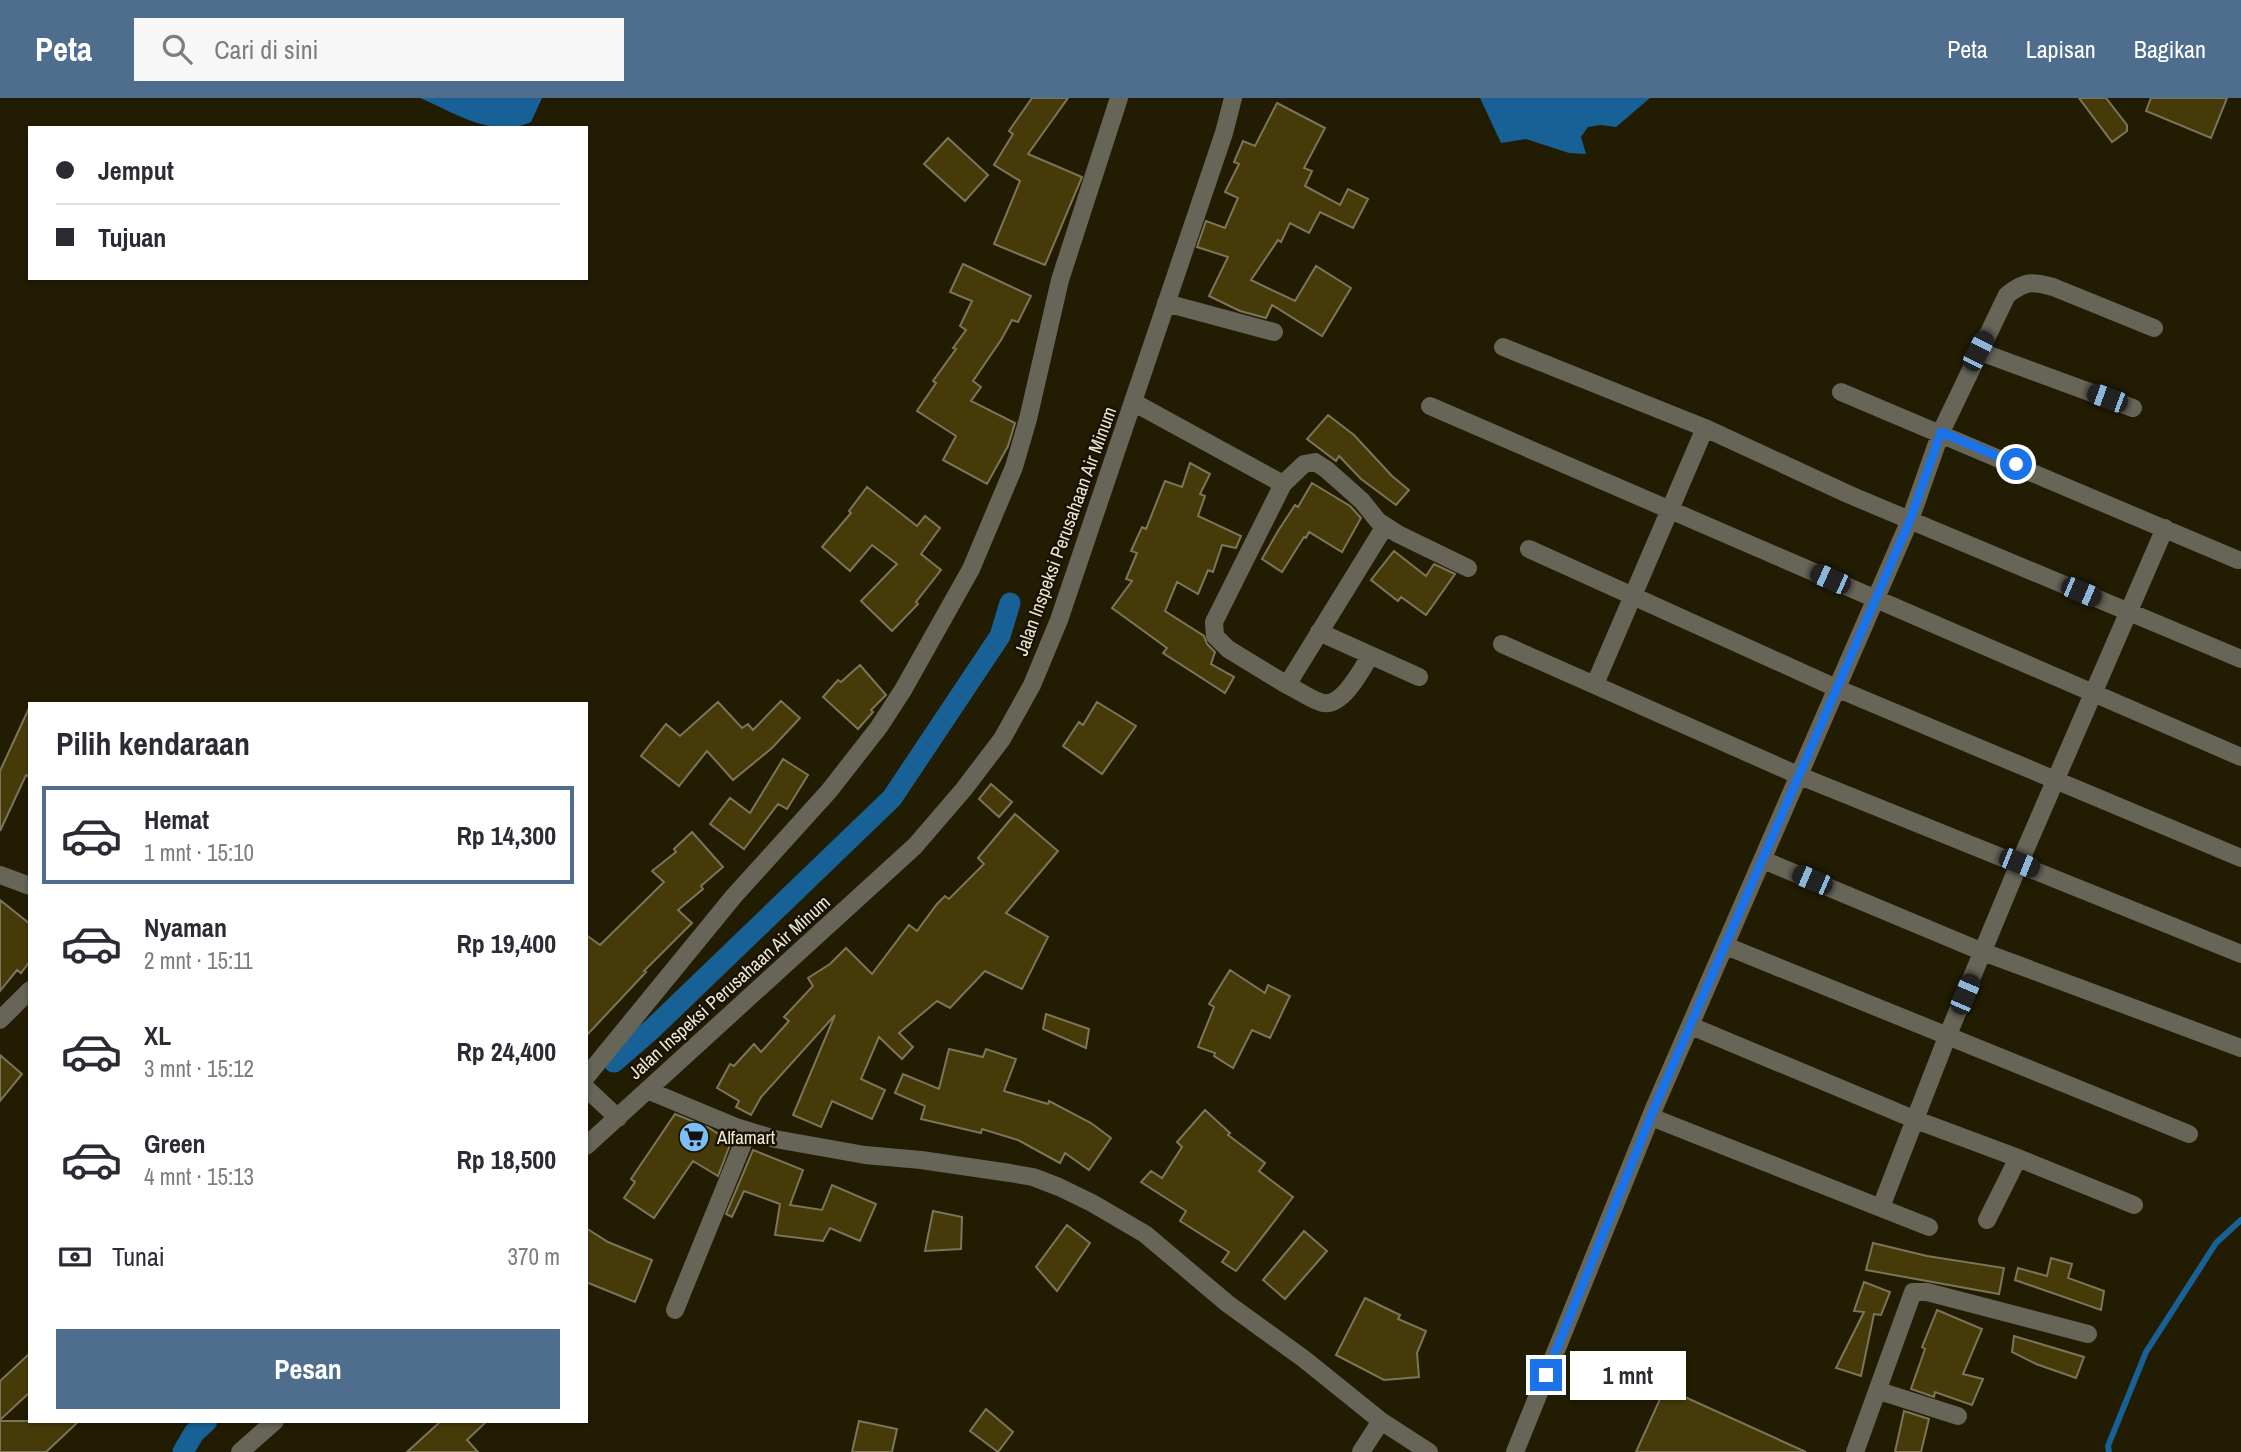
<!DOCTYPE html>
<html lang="id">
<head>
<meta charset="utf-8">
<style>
  :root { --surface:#fff; --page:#f7f7f7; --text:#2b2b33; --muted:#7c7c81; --line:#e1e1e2; --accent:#4f6d8c }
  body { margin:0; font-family:"Archivo Narrow",sans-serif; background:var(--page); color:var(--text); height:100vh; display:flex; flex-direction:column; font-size:26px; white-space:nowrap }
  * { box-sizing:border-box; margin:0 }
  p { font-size:23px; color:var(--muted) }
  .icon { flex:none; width:38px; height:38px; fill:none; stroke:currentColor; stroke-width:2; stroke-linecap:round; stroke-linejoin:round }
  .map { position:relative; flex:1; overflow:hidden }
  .panel { position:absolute; left:28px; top:604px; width:560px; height:721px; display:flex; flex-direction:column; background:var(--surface); border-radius:0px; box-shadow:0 2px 5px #0004 }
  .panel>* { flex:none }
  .guide { position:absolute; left:28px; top:28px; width:560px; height:154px; border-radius:0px; box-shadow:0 2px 5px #0004; display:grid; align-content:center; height:154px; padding:0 28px; background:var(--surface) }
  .end { position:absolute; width:32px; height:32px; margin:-16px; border:9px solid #1a73e8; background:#fff; box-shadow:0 0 0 4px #fff }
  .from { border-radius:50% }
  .bubble { position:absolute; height:49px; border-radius:0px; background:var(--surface); box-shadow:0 2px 5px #0004; font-size:23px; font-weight:700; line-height:49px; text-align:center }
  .car { position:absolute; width:21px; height:42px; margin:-21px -10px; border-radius:9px; box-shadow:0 0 5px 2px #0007; background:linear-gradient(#222 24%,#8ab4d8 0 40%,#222 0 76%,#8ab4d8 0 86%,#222 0) }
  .guide b { display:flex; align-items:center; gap:24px; height:66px; font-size:26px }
  .guide b+b { border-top:2px solid var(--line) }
  .guide i { width:18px; height:18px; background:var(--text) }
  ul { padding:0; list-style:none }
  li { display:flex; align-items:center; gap:21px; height:98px; margin:0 14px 10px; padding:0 14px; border:4px solid transparent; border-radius:0px }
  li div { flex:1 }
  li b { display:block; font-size:26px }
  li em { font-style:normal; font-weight:700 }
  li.selected { border-color:var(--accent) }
  li>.icon { width:63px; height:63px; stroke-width:1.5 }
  h2 { padding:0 28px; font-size:32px; line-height:84px }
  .pay { display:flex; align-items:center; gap:18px; height:77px; padding:0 28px; font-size:26px }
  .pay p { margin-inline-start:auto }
  .cta { display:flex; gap:14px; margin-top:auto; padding:14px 28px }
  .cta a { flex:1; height:80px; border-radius:0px; background:var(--accent); color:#fff; font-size:28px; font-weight:700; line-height:80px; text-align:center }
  header { display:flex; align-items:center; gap:42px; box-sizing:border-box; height:98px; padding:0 35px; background:var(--accent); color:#fff }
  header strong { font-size:33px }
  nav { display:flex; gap:38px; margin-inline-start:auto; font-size:24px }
  .search { width:490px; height:63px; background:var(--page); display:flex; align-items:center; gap:18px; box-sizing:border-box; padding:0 24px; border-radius:0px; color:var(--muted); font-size:26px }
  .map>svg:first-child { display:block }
  .water { fill:#186197 }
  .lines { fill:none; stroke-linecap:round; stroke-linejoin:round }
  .stream { stroke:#186197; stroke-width:6 }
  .canal { stroke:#186197; stroke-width:21 }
  .building { fill:#463a09; stroke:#7c7559; stroke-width:2 }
  .minor { stroke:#676458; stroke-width:18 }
  .route { stroke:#1a73e8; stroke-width:9 }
  .labels { text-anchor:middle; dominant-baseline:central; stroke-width:5; stroke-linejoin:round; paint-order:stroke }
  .street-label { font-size:19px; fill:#ebe7d8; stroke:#191200 }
  .poi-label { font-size:19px; fill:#ebe7d8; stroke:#191200; text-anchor:start }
</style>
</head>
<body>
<header>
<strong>Peta</strong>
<div class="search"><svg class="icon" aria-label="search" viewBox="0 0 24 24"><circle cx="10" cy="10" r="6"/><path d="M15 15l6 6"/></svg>Cari di sini</div>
<nav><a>Peta</a><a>Lapisan</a><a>Bagikan</a></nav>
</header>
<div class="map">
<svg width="2241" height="1354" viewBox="0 0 2241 1354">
  <rect width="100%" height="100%" fill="#221c03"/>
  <path class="water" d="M420,0H542L531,24C493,41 455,15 420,0Z
    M1480,0H1650L1616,29L1601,27L1588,29L1581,39L1586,56L1569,55L1526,41L1501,45Z"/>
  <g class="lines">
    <path class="stream" d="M2109,1354L2108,1348L2146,1254L2216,1145L2241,1122"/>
    <path class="canal" d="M614,964L652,931L892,700L1000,538L1010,505
      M183,1354L194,1335L207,1323"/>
  </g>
  <path class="building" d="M1032,0H1068L1028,56L1082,79L1045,167L994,146L1020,83L994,67L1013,36L1009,33Z
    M2079,0H2106L2127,27V33L2112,44Z
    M2151,0H2227L2211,40L2146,13Z
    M1277,5L1325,30L1304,70L1312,73L1305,88L1340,107L1348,91L1368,101L1353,130L1320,114L1309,135L1290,125L1281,144L1278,142L1251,182L1295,203L1316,168L1351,190L1322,238L1272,207L1266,220L1240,213L1209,198L1228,159L1197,149L1206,123L1225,130L1238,100L1225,94L1239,66L1234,64L1243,43L1255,48Z
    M948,40L988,77L965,103L924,66Z
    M963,166L1031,198L1018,224L1012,222L1001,242L973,283L981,289L971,303L1015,325L1008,348L987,386L943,362L956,338L917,313L936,285L933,283L956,251L953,250L966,232L960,228L972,203L950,194Z
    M1328,317L1354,337L1392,378L1409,392L1396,407L1361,381L1339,358L1336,363L1307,341Z
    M1190,365L1210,376L1200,396L1205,398L1198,418L1241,438L1236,450L1222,447L1213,474L1208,472L1198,496L1177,484L1165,513L1204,538L1207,546L1215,554L1211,566L1234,579L1225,595L1163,555L1167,550L1112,510L1132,483L1126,481L1137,455L1131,453L1142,429L1146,431L1165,383L1182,389Z
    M1312,385L1350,408L1361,420L1342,454L1309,434L1306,440L1304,439L1282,474L1262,461L1278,433L1295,407L1298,409Z
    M867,389L917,428L925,418L940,430L921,456L941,472L916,504L918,506L892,533L861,503L897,466L872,447L850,473L822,449L851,415L849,413Z
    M1394,453L1426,478L1434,466L1455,476L1426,517L1401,499L1398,503L1371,482Z
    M860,567L886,597L871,612L873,614L858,631L823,599L838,582L841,584Z
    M781,603L800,620L772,650L733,682L707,653L679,688L641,658L666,626L680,638L718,604L742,630L748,626L753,632Z
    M1097,604L1136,628L1102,676L1063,648L1079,624L1083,627Z
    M30,608V679L26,677L0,733V673Z
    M783,661L808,677L787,711L778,706L744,751L710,726L730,700L750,715Z
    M991,686L1012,704L999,719L979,701Z
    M1015,716L1058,753L1006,815L1048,839L1022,891L985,873L950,910L937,903L899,935L913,949L902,961L879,939L861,981L885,992L872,1021L832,1003L821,1029L793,1017L835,917L761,999L751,1017L736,1009L739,1003L717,990L730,966L734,968L754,946L761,954L789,923L784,919L813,888L808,880L830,866L846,850L872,876L909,827L917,833L937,806L945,798L949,801L984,766L978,760Z
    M692,734L723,769L701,788L703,791L678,812L692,825L644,873L646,874L586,938V837L600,847L664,784L652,773L676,754L674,751Z
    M0,802L30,826V863L21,875L17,872L0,893Z
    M1230,872L1265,895L1268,887L1290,898L1270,940L1252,932L1233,970L1214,958L1215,955L1198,949L1214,909L1209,906Z
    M1046,916L1089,931L1086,950L1043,931Z
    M949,951L983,959L986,951L1016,961L1004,993L1048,1006L1049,1003L1091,1025L1111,1040L1089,1072L1065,1055L1060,1065L1018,1042L982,1031L981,1035L921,1021L925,1008L895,995L903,976L939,991Z
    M0,957L22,976L0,1003Z
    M1205,1012L1230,1035L1228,1037L1265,1065L1259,1073L1293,1099L1236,1173L1222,1164L1229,1154L1180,1123L1186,1113L1141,1084L1151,1073L1162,1080L1182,1049L1177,1044Z
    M675,1016L709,1030L731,1044L718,1078L693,1063L654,1120L624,1100L635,1084L631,1081Z
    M753,1052L803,1072L790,1107L822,1112L832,1087L876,1106L860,1143L830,1130L823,1143L775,1137L780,1106L744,1093L732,1119L726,1116Z
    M933,1113L962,1119L961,1151L925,1153Z
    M1067,1127L1090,1145L1057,1193L1036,1169Z
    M586,1130L608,1144L652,1162L635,1204L586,1184Z
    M1304,1133L1327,1153L1285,1201L1263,1182Z
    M1873,1145L1927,1158L2004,1170L1999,1196L1866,1172Z
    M2051,1160L2072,1166L2068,1180L2104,1193L2101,1212L2015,1182L2018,1170L2047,1178Z
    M1864,1184L1890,1194L1881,1217L1874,1216L1861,1278L1836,1270L1864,1214L1854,1213Z
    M1365,1200L1400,1217L1398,1221L1426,1233L1417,1255L1419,1279L1384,1282L1336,1257Z
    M1937,1212L1982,1231L1963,1276L1983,1281L1972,1307L1935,1294L1934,1299L1911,1291L1925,1251L1922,1249Z
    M2014,1238L2084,1259L2076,1280L2036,1266L2012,1254Z
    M30,1255V1294L0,1322V1283Z
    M1665,1290L1806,1354H1636Z
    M986,1311L1013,1334L998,1354L970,1333Z
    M1904,1313L1929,1321L1921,1354H1895Z
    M0,1323H79L46,1354H0Z
    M441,1323H487L467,1342L478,1354H407Z
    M859,1323L897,1331L892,1354H852Z"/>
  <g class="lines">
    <path class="minor" d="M1166,205L1274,234
      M1503,249L1705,330L1850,397L2241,561
      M1978,253L2133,310
      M1841,294L2238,462
      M1133,304L1283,386
      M1430,308L2241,659
      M1529,451L1836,590L2241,760
      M1319,534L1419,579
      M1502,546L1800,678L2241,856
      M1370,558C1362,571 1343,609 1323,605C1311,602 1298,592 1287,587L1385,428
      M1595,586L1705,330
      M1287,587L1228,551L1215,538L1214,524L1283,386L1304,366L1315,364L1326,371L1362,403L1378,423L1398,436L1468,470
      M1763,762L1983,854L2241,950
      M0,777L30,788
      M1726,848L2189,1036
      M0,922L30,892
      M1691,928L1916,1022L2018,1060L1987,1122
      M586,979L734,798L829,693L879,629L903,592L971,471L1014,369L1028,321L1060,182L1119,0
      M586,990L618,1020
      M647,992L736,1029L775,1041L865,1057L921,1062L1010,1075L1033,1079L1059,1089L1092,1105L1145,1136L1228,1206L1304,1261L1381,1323L1429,1354
      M1651,1019L1929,1129
      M586,1048L915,748L964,691L1002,641L1032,587L1059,522L1224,35L1233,0
      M2018,1060L2134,1107
      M1881,1109L1947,939L2019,766L2165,430
      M675,1212L748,1033
      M1879,1293L1958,1318
      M240,1354L275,1323
      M1361,1354L1381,1323
      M1515,1354L1655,1008L1910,422L1941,334L2007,197C2025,183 2031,183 2053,189L2154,230
      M1855,1354L1913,1194H1927L2088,1236"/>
  </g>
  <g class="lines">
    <path class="route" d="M1546,1277L1655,1008L1910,422L1941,334L2016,366"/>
  </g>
  <defs>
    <g id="supermarket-disc" transform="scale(1.575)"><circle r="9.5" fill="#7bbef8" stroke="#191200"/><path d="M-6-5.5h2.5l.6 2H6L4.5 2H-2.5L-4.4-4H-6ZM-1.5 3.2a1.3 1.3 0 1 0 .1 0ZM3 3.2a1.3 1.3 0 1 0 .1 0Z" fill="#111"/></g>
  </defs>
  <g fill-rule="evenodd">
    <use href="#supermarket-disc" x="694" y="1039"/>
  </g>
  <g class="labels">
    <g class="street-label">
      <text transform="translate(1065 433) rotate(-70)">Jalan Inspeksi Perusahaan Air Minum</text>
      <text transform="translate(729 889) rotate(-42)">Jalan Inspeksi Perusahaan Air Minum</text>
    </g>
    <g class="poi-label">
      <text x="717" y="1039">Alfamart</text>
    </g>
  </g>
</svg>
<i class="end from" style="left:2016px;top:366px"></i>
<i class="end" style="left:1546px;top:1277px"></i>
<div class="bubble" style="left:1570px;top:1253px;width:116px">1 mnt</div>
<i class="car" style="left:1978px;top:253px;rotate:27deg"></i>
<i class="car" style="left:2107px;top:300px;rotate:290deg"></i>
<i class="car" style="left:1830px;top:481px;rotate:294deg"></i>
<i class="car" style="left:2081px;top:494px;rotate:113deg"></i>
<i class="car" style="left:2019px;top:765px;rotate:112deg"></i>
<i class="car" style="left:1812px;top:782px;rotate:293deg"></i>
<i class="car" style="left:1965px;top:896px;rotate:23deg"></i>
<div class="guide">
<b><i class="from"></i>Jemput</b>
<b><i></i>Tujuan</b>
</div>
<section class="panel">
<h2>Pilih kendaraan</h2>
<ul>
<li class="selected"><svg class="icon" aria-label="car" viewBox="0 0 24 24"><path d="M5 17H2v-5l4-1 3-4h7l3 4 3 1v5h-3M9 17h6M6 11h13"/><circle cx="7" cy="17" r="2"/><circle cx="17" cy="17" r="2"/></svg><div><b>Hemat</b><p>1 mnt · 15:10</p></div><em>Rp 14,300</em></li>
<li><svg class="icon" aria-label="car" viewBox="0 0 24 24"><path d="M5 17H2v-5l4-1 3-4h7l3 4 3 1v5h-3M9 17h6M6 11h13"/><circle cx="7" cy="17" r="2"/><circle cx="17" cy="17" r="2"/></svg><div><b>Nyaman</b><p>2 mnt · 15:11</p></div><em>Rp 19,400</em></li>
<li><svg class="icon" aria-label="car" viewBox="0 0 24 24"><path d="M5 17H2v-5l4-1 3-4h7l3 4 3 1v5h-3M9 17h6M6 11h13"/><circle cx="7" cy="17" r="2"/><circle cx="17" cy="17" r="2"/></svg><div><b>XL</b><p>3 mnt · 15:12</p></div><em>Rp 24,400</em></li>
<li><svg class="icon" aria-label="car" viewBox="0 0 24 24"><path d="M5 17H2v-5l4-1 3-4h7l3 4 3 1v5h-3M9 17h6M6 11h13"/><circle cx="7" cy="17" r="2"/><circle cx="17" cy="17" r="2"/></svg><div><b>Green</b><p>4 mnt · 15:13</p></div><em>Rp 18,500</em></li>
</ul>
<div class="pay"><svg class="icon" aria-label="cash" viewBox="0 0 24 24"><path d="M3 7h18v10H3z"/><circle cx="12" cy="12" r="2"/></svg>Tunai<p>370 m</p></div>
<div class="cta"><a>Pesan</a></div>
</section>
</div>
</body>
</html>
